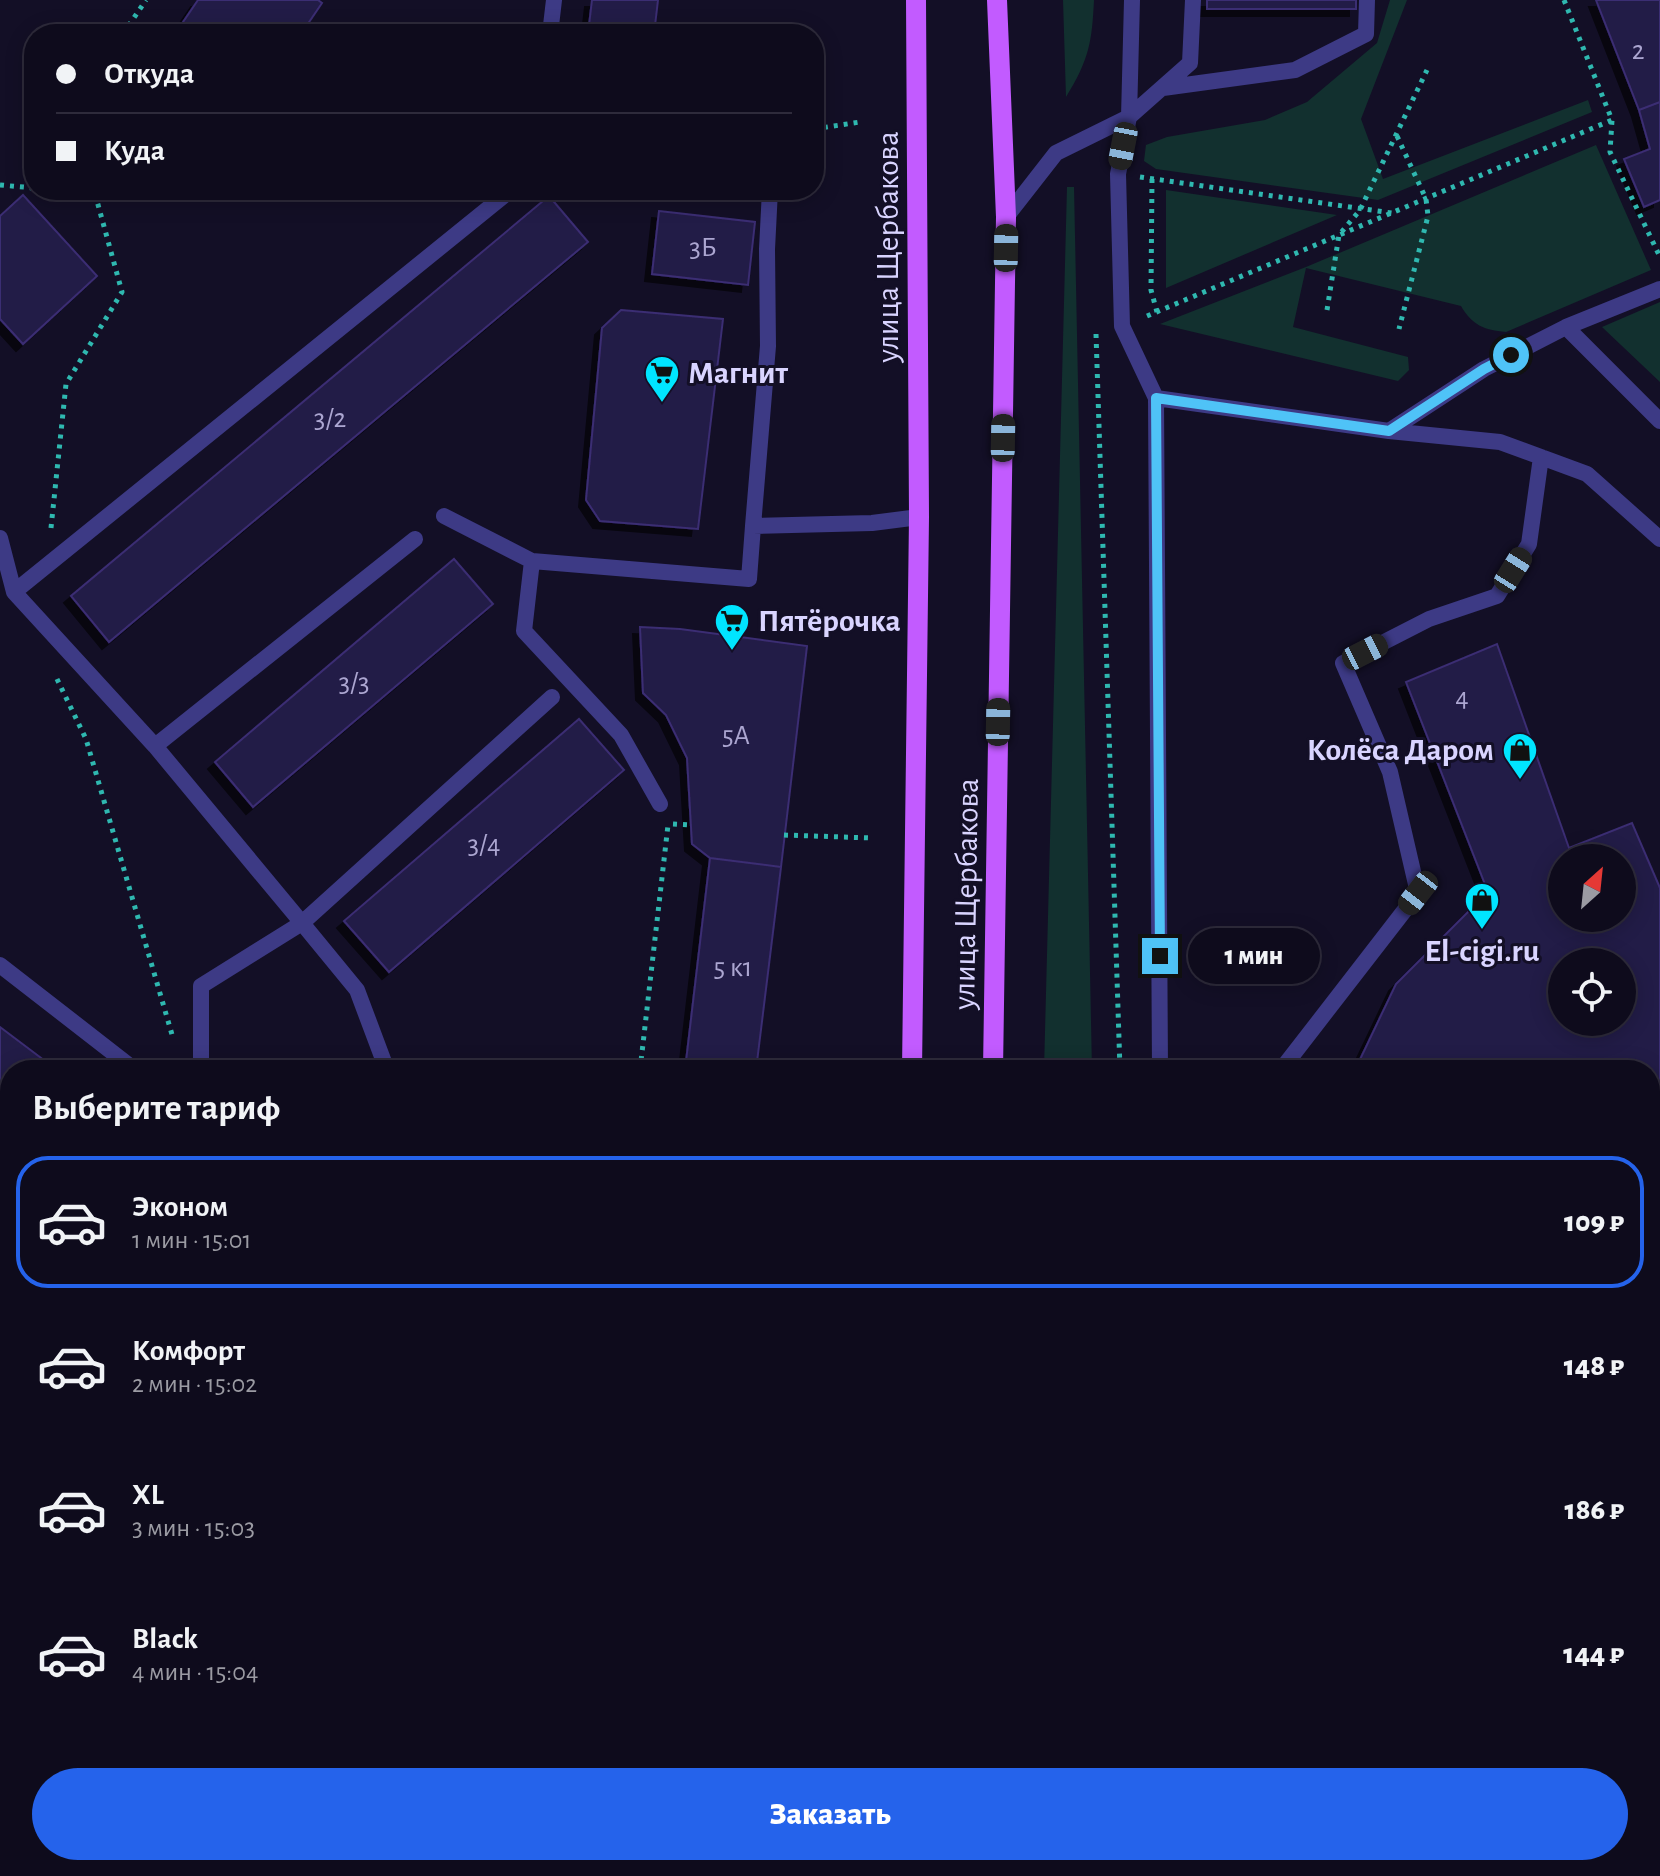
<!DOCTYPE html>
<html lang="ru">
<head>
<meta charset="utf-8">
<style>
  :root { --surface:#0e0b1c; --page:#171425; --text:#f1f3f6; --muted:#9b9ba3; --line:#2e2b3b; --accent:#2563eb }
  body { margin:0; font-family:"Alegreya Sans",sans-serif; background:var(--page); color:var(--text); height:100vh; display:flex; flex-direction:column; font-size:30px; white-space:nowrap }
  * { box-sizing:border-box; margin:0 }
  p { font-size:26px; color:var(--muted) }
  .icon { flex:none; width:44px; height:44px; fill:none; stroke:currentColor; stroke-width:2; stroke-linecap:round; stroke-linejoin:round }
  .map { position:relative; flex:1; overflow:hidden }
  .drawer { position:absolute; left:0px; top:1060px; width:1660px; height:816px; display:flex; flex-direction:column; background:var(--surface); border-radius:32px 32px 0 0; box-shadow:0 4px 20px #0003,0 0 0 2px var(--line) }
  .drawer>* { flex:none }
  .banner { position:absolute; left:24px; top:24px; width:800px; height:176px; border-radius:32px; box-shadow:0 4px 20px #0003,0 0 0 2px var(--line); display:grid; align-content:center; height:176px; padding:0 32px; background:var(--surface) }
  .needle { width:52px; rotate:27deg }
  .fabs { position:absolute; left:1548px; top:844px; display:grid; gap:16px }
  .fabs a { display:grid; place-items:center; width:88px; height:88px; border-radius:50%; background:var(--surface); box-shadow:0 4px 20px #0003,0 0 0 2px var(--line); font-size:40px }
  .end { position:absolute; width:36px; height:36px; margin:-18px; border:10px solid #4fc3f7; background:#111; box-shadow:0 0 0 4px #111 }
  .from { border-radius:50% }
  .bubble { position:absolute; height:56px; border-radius:28px; background:var(--surface); box-shadow:0 4px 20px #0003,0 0 0 2px var(--line); font-size:26px; font-weight:800; line-height:56px; text-align:center }
  .car { position:absolute; width:24px; height:48px; margin:-24px -12px; border-radius:10px; box-shadow:0 0 6px 2px #0007; background:linear-gradient(#222 24%,#8ab4d8 0 40%,#222 0 76%,#8ab4d8 0 86%,#222 0) }
  .banner b { display:flex; align-items:center; gap:28px; height:76px; font-size:30px }
  .banner b+b { border-top:2px solid var(--line) }
  .banner i { width:20px; height:20px; background:var(--text) }
  ul { padding:0; list-style:none }
  li { display:flex; align-items:center; gap:24px; height:132px; margin:0 16px 12px; padding:0 16px; border:4px solid transparent; border-radius:32px }
  li div { flex:1 }
  li b { display:block; font-size:30px }
  li em { font-style:normal; font-weight:800 }
  li.selected { border-color:var(--accent) }
  li>.icon { width:72px; height:72px; stroke-width:1.5 }
  h2 { padding:0 32px; font-size:36px; line-height:96px }
  .action { display:flex; gap:16px; margin-top:auto; padding:16px 32px }
  .action a { flex:1; height:92px; border-radius:48px; background:var(--accent); color:#fff; font-size:32px; font-weight:800; line-height:92px; text-align:center }
  .map>svg:first-child { display:block }
  .grass { fill:#12302f }
  .building { fill:#241b47; stroke:#3b2d73; stroke-width:2; fill-rule:evenodd; filter:url(#shadow) }
  .lines { fill:none; stroke-linecap:round; stroke-linejoin:round }
  .path { stroke:#2fb8b0; stroke-width:5; stroke-dasharray:4 6; stroke-linecap:butt }
  .service { stroke:#3d3a85; stroke-width:16 }
  .primary { stroke:#c25bff; stroke-width:20 }
  .route { stroke:#4fc3f7; stroke-width:10 }
  .labels { text-anchor:middle; dominant-baseline:central; stroke-width:6; stroke-linejoin:round; paint-order:stroke }
  .number-label { font-size:28px; fill:#aca6d1 }
  .street-label { font-size:32px; fill:#d9d4ff; stroke:#130f26 }
  .poi-label { font-size:32px; font-weight:bold; fill:#d9d4ff; stroke:#130f26; text-anchor:start }
</style>
</head>
<body>
<div class="map">
<svg width="1660" height="1876" viewBox="0 0 1660 1876">
  <defs>
    <filter id="shadow"><feDropShadow dx="-7" dy="7" stdDeviation="0" flood-color="#0009"/></filter>
  </defs>
  <rect width="100%" height="100%" fill="#130f26"/>
  <path class="grass" d="M1063,0H1094C1092,42 1089,60 1066,97Z
    M1390,0H1407L1361,119L1383,179L1588,100L1592,112L1378,200L1156,169L1144,161L1146,145L1167,137L1265,120L1307,102L1377,43Z
    M1596,145L1651,270L1506,332C1484,330 1472,325 1461,306L1306,268L1293,327L1408,357L1409,370L1398,381L1160,324L1306,267Z
    M1067,187H1074L1092,1070H1044Z
    M1166,190L1337,215L1166,288Z
    M1660,302V382L1602,327Z"/>
  <path class="building" d="M198,0H318L322,3L301,34H194L181,25Z
    M592,0H658L654,34H588Z
    M1207,0H1356V9H1207Z
    M1596,0H1660V102L1639,110Z
    M1660,102V200L1644,207L1624,159L1650,149L1639,110Z
    M23,195L97,276L23,344L0,319V216Z
    M549,196L588,242L109,642L71,596Z
    M659,211L755,222L748,285L652,274Z
    M621,310L723,319L698,529L600,521L586,500L602,328Z
    M454,559L493,604L253,807L215,762Z
    M640,627L680,629L807,646L781,867L710,858L692,844L687,758L666,715L643,693Z
    M1497,644L1569,848L1632,823L1660,888V1800L1650,1802V1070H1355L1396,984L1488,892L1406,682ZM1562,858H1622V918H1562ZM1562,962H1622V1022H1562Z
    M579,719L624,770L389,972L344,921Z
    M710,858L781,867L756,1070H685Z
    M0,1027L57,1070H10V1109L0,1101Z
    M0,1268L10,1275V1301L0,1314Z
    M10,1459V1560L0,1553V1472Z
    M466,1866H559L548,1876H454Z"/>
  <g class="lines">
    <path class="path" d="M1564,0L1612,120L1610,152L1660,257
      M123,34L146,0
      M814,129L860,122
      M1397,136L1426,199L1428,216L1399,329
      M1140,177L1392,213
      M1152,179L1151,290L1157,312
      M0,185L34,188
      M54,190L167,199L289,190
      M1327,310L1339,235L1360,210L1427,70
      M1147,316L1612,120
      M1096,334L1120,1070
      M51,528L66,384L122,292L94,190
      M57,679L86,739L173,1038
      M673,824L691,825
      M784,835L872,838
      M640,1070L668,825
      M0,1663L10,1666
      M1650,1833L1660,1831
      M823,1866L828,1876
      M1088,1866V1876
      M1347,1866L1353,1876
      M175,1876L184,1866
      M1478,1876L1509,1866"/>
    <path class="service" d="M1132,0L1129,117L1118,174L1122,326L1156,398L1160,1070
      M550,34L554,0
      M1163,88L1295,70L1366,34L1367,0
      M770,190L767,249L768,346L753,526L872,523L919,517
      M1006,217L1056,153L1129,117L1190,63L1193,0
      M1566,327L1660,421
      M1156,398L1389,431L1500,442L1587,474L1660,539
      M1389,431L1484,369L1566,327L1660,289
      M444,516L532,561L749,579L753,526
      M0,538L14,592L155,746L302,923L201,986V1070
      M532,561L524,631L621,735L660,804
      M14,592L511,190
      M155,746L415,539
      M0,965L135,1070
      M387,1070L357,990L302,923L552,697
      M1281,1070L1418,893L1390,772L1343,663L1429,619L1497,596L1529,544L1541,457
      M0,1235L10,1242
      M0,1373L10,1359
      M314,1866L323,1876
      M1165,1866L1166,1876
      M431,1876L443,1866
      M740,1876L751,1866
      M1231,1876L1273,1866"/>
    <path class="primary" d="M912,1070L919,517L916,0
      M993,1070L1006,217L997,0
      M902,1866L903,1876
      M981,1876V1866"/>
  </g>
  <g class="lines">
    <path class="route" d="M1160,956L1156,398L1389,431L1484,369L1511,355"/>
  </g>
  <defs>
    <g id="supermarket-pin" transform="scale(1.8)"><path d="M0 17L-7.5 6A9.5 9.5 0 1 1 7.5 6Z" fill="#00e5ff" stroke="#130f26"/><path d="M-6-5.5h2.5l.6 2H6L4.5 2H-2.5L-4.4-4H-6ZM-1.5 3.2a1.3 1.3 0 1 0 .1 0ZM3 3.2a1.3 1.3 0 1 0 .1 0Z" fill="#111"/></g>
    <g id="shop-pin" transform="scale(1.8)"><path d="M0 17L-7.5 6A9.5 9.5 0 1 1 7.5 6Z" fill="#00e5ff" stroke="#130f26"/><path d="M-5-2.5h2.3a2.7 3.5 0 0 1 5.4 0H5L5.5 6h-11ZM-1.5-2.5h3a1.5 2.3 0 0 0-3 0Z" fill="#111"/></g>
  </defs>
  <g fill-rule="evenodd">
    <use href="#supermarket-pin" x="662" y="373"/>
    <use href="#supermarket-pin" x="732" y="621"/>
    <use href="#shop-pin" x="1520" y="750"/>
    <use href="#shop-pin" x="1482" y="900"/>
  </g>
  <g class="labels">
    <g class="number-label">
      <text x="1638" y="51">2</text>
      <text x="703" y="248">3Б</text>
      <text x="330" y="419">3/2</text>
      <text x="354" y="683">3/3</text>
      <text x="1462" y="698">4</text>
      <text x="736" y="736">5А</text>
      <text x="484" y="845">3/4</text>
      <text x="733" y="968">5 к1</text>
    </g>
    <g class="street-label">
      <text transform="translate(888 247) rotate(-90)">улица Щербакова</text>
      <text transform="translate(966 894) rotate(-89)">улица Щербакова</text>
    </g>
    <g class="poi-label">
      <text x="688" y="373">Магнит</text>
      <text x="758" y="621">Пятёрочка</text>
      <text x="1494" y="750" text-anchor="end">Колёса Даром</text>
      <text x="1482" y="951" text-anchor="middle">El-cigi.ru</text>
    </g>
  </g>
</svg>
<div class="fabs">
<a><svg class="needle" viewBox="-14 -14 28 28"><path d="M0-13l5 13h-10z" fill="#e53935"/><path d="M0 13l5-13h-10z" fill="#9b9ba3"/></svg></a>
<a><svg class="icon" aria-label="locate" viewBox="0 0 24 24"><circle cx="12" cy="12" r="6"/><path d="M12 2v4M12 18v4M2 12h4M18 12h4"/></svg></a>
</div>
<i class="end from" style="left:1511px;top:355px"></i>
<i class="end" style="left:1160px;top:956px"></i>
<div class="bubble" style="left:1188px;top:928px;width:132px">1 мин</div>
<i class="car" style="left:1123px;top:146px;rotate:191deg"></i>
<i class="car" style="left:1006px;top:248px;rotate:1deg"></i>
<i class="car" style="left:1003px;top:438px;rotate:1deg"></i>
<i class="car" style="left:1513px;top:570px;rotate:32deg"></i>
<i class="car" style="left:1365px;top:652px;rotate:63deg"></i>
<i class="car" style="left:998px;top:722px;rotate:1deg"></i>
<i class="car" style="left:1418px;top:893px;rotate:218deg"></i>
<div class="banner">
<b><i class="from"></i>Откуда</b>
<b><i></i>Куда</b>
</div>
<section class="drawer">
<h2>Выберите тариф</h2>
<ul>
<li class="selected"><svg class="icon" aria-label="car" viewBox="0 0 24 24"><path d="M5 17H2v-5l4-1 3-4h7l3 4 3 1v5h-3M9 17h6M6 11h13"/><circle cx="7" cy="17" r="2"/><circle cx="17" cy="17" r="2"/></svg><div><b>Эконом</b><p>1 мин · 15:01</p></div><em>109 ₽</em></li>
<li><svg class="icon" aria-label="car" viewBox="0 0 24 24"><path d="M5 17H2v-5l4-1 3-4h7l3 4 3 1v5h-3M9 17h6M6 11h13"/><circle cx="7" cy="17" r="2"/><circle cx="17" cy="17" r="2"/></svg><div><b>Комфорт</b><p>2 мин · 15:02</p></div><em>148 ₽</em></li>
<li><svg class="icon" aria-label="car" viewBox="0 0 24 24"><path d="M5 17H2v-5l4-1 3-4h7l3 4 3 1v5h-3M9 17h6M6 11h13"/><circle cx="7" cy="17" r="2"/><circle cx="17" cy="17" r="2"/></svg><div><b>XL</b><p>3 мин · 15:03</p></div><em>186 ₽</em></li>
<li><svg class="icon" aria-label="car" viewBox="0 0 24 24"><path d="M5 17H2v-5l4-1 3-4h7l3 4 3 1v5h-3M9 17h6M6 11h13"/><circle cx="7" cy="17" r="2"/><circle cx="17" cy="17" r="2"/></svg><div><b>Black</b><p>4 мин · 15:04</p></div><em>144 ₽</em></li>
</ul>
<div class="action"><a>Заказать</a></div>
</section>
</div>
</body>
</html>
